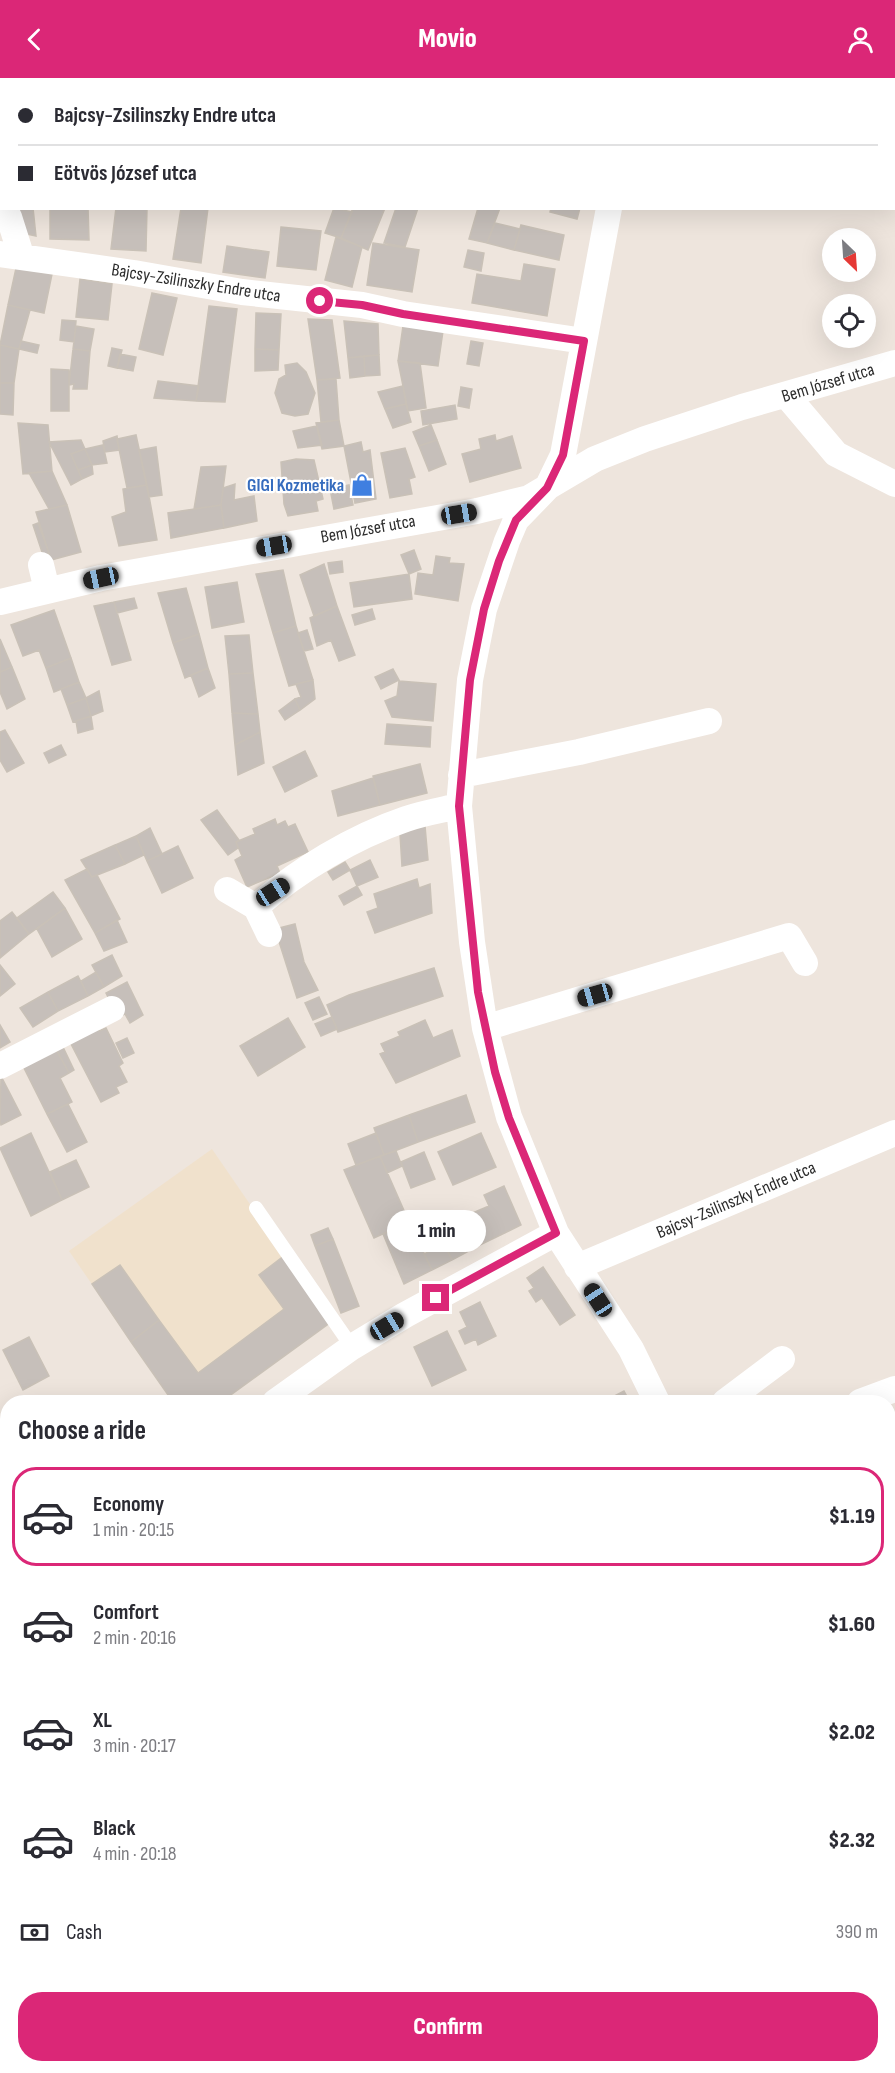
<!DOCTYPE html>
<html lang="en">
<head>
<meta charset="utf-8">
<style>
  :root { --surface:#fff; --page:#f7f7f7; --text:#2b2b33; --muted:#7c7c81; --line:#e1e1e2; --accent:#db2777 }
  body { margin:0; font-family:"Sofia Sans Condensed",sans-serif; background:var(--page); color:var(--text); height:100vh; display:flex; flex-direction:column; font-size:22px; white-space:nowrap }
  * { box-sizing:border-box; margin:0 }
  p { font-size:20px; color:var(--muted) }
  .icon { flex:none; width:33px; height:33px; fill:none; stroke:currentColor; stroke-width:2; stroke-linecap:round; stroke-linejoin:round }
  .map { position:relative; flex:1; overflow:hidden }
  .panel { position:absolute; left:0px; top:1317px; width:896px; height:678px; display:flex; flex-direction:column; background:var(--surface); border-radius:24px 24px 0 0; box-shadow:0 6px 24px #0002 }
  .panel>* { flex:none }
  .guide { position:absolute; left:0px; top:0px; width:896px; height:132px; box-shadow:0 6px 24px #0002; display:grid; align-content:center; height:132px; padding:0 18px; background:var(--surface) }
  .needle { width:39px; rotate:155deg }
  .buttons { position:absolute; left:822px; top:150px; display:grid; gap:12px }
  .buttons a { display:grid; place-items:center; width:54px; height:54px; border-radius:50%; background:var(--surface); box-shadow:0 6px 24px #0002; font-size:30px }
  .end { position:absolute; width:27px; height:27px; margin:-14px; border:8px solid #db2777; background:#fff; box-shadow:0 0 0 3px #fff }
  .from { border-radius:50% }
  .bubble { position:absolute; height:42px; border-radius:21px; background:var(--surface); box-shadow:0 6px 24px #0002; font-size:20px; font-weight:800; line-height:42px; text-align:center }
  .car { position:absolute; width:18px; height:36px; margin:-18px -9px; border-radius:8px; box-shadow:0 0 4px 2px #0007; background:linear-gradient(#222 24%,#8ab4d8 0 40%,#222 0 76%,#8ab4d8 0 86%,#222 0) }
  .guide b { display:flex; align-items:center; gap:21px; height:57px; font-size:22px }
  .guide b+b { border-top:2px solid var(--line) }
  .guide i { width:15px; height:15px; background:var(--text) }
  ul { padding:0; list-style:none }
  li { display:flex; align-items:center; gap:18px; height:99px; margin:0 12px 9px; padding:0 6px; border:3px solid transparent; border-radius:24px }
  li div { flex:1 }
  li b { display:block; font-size:22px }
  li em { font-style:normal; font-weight:800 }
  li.selected { border-color:var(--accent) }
  li>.icon { width:54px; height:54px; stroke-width:1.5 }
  h2 { padding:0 18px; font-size:27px; line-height:72px }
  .pay { display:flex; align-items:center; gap:15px; height:66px; padding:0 18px; font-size:22px }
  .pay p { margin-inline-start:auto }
  .action { display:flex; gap:12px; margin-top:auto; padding:12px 18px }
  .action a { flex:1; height:69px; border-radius:24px; background:var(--accent); color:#fff; font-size:24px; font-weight:800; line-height:69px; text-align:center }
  header { display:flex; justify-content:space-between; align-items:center; height:78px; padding:0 18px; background:var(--accent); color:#fff; font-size:27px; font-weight:800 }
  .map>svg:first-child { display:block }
  .education { fill:#f0e1cc }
  .building { fill:#c6bfba; stroke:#c9c1b7; stroke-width:1.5 }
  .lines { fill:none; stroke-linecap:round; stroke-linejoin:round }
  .service { stroke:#fff; stroke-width:14 }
  .minor { stroke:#fff; stroke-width:26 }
  .tertiary { stroke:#fff; stroke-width:32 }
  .route { stroke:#db2777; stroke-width:8 }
  .labels { text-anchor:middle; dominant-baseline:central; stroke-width:4.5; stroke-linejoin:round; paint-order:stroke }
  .street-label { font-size:18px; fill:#2c2c2c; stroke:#fff }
  .shop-label { font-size:18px; font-weight:bold; fill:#366cbe; stroke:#fff; text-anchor:end }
</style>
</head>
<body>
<header><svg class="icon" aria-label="back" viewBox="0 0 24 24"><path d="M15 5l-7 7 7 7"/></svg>Movio<svg class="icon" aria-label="person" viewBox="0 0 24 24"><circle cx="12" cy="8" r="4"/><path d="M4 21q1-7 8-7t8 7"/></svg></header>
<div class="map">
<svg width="895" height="1995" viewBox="0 0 895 1995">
  <rect width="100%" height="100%" fill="#eee5dd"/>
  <path class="education" d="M212,1071L331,1244L221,1324H173L69,1173Z"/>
  <path class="building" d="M658,0H733L657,2Z
    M15,130H33L36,158L17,154Z
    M50,130H88L89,162L50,161Z
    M116,130H147L146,173L111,171Z
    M181,130H208L201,185L173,181Z
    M334,130L352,134L341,160L325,155Z
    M353,130H385L368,172L341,160Z
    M396,130H418L405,169L384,165Z
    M478,130H500L487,165L469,161Z
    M551,130H580L577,141L550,134Z
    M495,145L520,151L514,172L487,165Z
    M521,147L564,157L559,182L514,172Z
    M281,149L321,153L316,192L277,188Z
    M336,159L362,169L352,209L325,202Z
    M373,165L419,172L412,214L367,207Z
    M227,168L269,174L265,200L223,194Z
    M468,172L484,175L481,193L464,189Z
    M524,186L555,191L547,238L472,225L477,196L521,203Z
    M16,190L52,196L44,235L8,227Z
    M80,201L112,206L108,242L76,239Z
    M152,215L177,220L163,277L139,271Z
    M8,227L30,232L19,271L0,267Z
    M209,228L237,231L225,324L196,323Z
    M256,235L281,236L279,272L255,271Z
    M308,241L332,242L340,300L317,302Z
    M62,242L76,243L74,264L60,262Z
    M344,243L378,246L379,277L348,280Z
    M76,248L94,251L90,273L73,271Z
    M403,248L443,253L438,288L398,283Z
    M21,263L39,267L37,275L19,271Z
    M471,263L483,265L479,288L467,286Z
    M0,267L19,271L14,305H0Z
    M112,270L122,272L117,290L108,288Z
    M73,271L90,273L87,311H73L74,306L69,307Z
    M255,271L279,272L278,292L255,293Z
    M120,276L136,279L133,293L117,290Z
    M379,277L380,297L365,298L364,278Z
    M364,278L365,298L350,300L348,280Z
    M398,283L420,285L426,330L408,333Z
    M297,285L306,294L315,315L308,336L295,338L282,335L275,315L279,301L286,297L285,287Z
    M51,291L69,292V333H51Z
    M336,301L339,342L321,344L317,302Z
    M158,303L199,308L196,323L154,320Z
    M0,305H14L13,337L0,336Z
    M403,308L406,326L385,331L378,314Z
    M461,309L472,311L469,330L458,328Z
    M406,326L411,344L393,350L385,331Z
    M455,327L457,341L423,347L421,333Z
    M339,342L344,368L322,371L316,345Z
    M18,345L48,347L52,393L23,396Z
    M431,347L437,362L419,368L413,354Z
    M317,348L322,367L298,370L293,353Z
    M136,357L147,407L127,410L117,361Z
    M495,357L496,363L512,358L521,390L470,404L462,376L481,371L479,361Z
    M117,358L119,372L105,374L103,363Z
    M81,362L85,371L71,376L82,401L71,407L49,364Z
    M437,362L446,386L429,393L419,368Z
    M361,364L363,374L370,372L376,421L355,425L344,368Z
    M103,367L107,385L92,387L85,371Z
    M156,369L162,417L149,419L139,372Z
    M405,370L415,399L409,401L412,416L390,420L381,375Z
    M85,371L92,387L78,392L71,376Z
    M296,381L314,382L323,421L316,423L318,433L288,438L284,426L281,384Z
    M92,387L93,396L82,401L78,392Z
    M226,388L221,427L194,431L201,389Z
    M52,393L67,427L49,431L29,395Z
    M235,406L234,422L254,418L257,443L224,450L221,427L223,410Z
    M147,407L157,462L119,468L112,439L126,434L123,411Z
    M349,407L353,427L334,431L330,411Z
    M67,427L81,474L51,482L36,434Z
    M221,427L224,450L171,460L168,435Z
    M38,445L49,475L43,477L33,447Z
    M414,472L421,491L409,496L401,477Z
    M436,478L450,480L449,485L464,486L458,523L415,516L418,495L433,497Z
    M342,483L343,494L330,496L328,485Z
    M324,486L337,528L314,538L300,497Z
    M283,492L296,548L273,555L256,496Z
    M409,496L412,521L354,529L350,505Z
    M237,504L244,544L212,550L205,509Z
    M186,510L199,556L173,565L158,515Z
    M134,520L137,530L117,535L114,524Z
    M114,524L131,582L112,587L94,528Z
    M337,528L355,577L339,583L331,562L317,568L310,540Z
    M372,531L375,541L355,547L352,537Z
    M54,532L71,580L46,590L39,572L23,578L11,547Z
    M296,548L313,602L289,608L273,555Z
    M307,552L313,571L304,573L298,555Z
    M199,556L208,590L185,600L173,565Z
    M249,557L253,595L229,596L225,558Z
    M0,561L12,589L0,594Z
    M71,580L79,604L54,614L46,590Z
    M12,589L25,621L7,631L0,614V594Z
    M208,590L215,610L199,619L191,597Z
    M393,591L399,602L381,611L375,599Z
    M253,595L258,636L232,635L229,596Z
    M313,602L315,621L300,632L295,621L301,619L296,606Z
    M399,603L436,606L433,643L392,639L385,623L397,618Z
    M79,604L86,620L67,627L61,611Z
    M99,613L103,633L91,638L86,620Z
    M86,620L91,638L73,644L67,627Z
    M295,621L300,632L285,642L279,633Z
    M232,635L258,636L260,654L235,667Z
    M91,638L93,651L78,655L76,643Z
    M387,646L431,649L430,669L385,666Z
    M5,652L24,685L7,694L0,682V654Z
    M260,654L264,685L238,697L235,667Z
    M61,667L66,677L49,685L44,675Z
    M305,673L317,698L285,714L273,689Z
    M420,686L427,715L380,727L373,698Z
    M373,700L380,727L338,738L332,713Z
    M217,732L239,762L236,764L238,770L228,777L201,742Z
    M275,741L277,747L285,743L288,749L295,746L308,774L277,788L280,795L247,809L235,782L242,778L236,764L255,756L253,751Z
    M425,748L428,782L402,788L400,756Z
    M150,750L162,776L147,783L136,758Z
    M136,758L144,777L125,786L115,767Z
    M115,767L125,786L92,799L81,782Z
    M178,768L193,800L162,815L147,783Z
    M370,782L378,799L357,808L350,792Z
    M345,784L350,792L333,802L328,794Z
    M87,791L92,799L97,797L120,841L95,855L65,802Z
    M417,801L419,810L430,806L432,835L375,855L367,834L378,830L374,816Z
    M357,808L362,817L344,827L339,818Z
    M53,814L65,830L29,856L17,840Z
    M65,830L82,861L52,879L37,851Z
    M12,834L29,856L0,880V843Z
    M117,842L127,864L104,873L95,855Z
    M295,846L304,884L318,912L297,920L275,851Z
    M112,877L122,898L104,909L92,887Z
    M0,887L15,906L0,918Z
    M434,890L443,918L338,954L327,927L349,917Z
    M96,894L104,909L88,918L81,903Z
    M78,898L88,918L58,933L48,914Z
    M127,904L143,937L130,945L125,936L118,939L106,915Z
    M48,914L58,933L33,949L20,930Z
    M319,919L327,936L313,942L305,925Z
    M332,939L337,951L321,958L315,946Z
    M288,940L305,969L258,998L240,968Z
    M425,942L433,960L452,952L460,978L396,1005L380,976L385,974L381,966L400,958L398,954Z
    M0,947L10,964L0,970Z
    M97,948L99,953L106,950L123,985L119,988L127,1004L116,1009L119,1015L101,1024L69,962Z
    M127,960L134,975L123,980L116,965Z
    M55,969L69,995L60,1000L72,1024L47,1036L22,986Z
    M63,969L74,992L69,995L57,973Z
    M1,998L21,1037L1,1047L0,1044Z
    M466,1017L475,1044L418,1064L409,1037Z
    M68,1026L87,1064L67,1074L47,1036Z
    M409,1037L418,1064L384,1077L374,1050Z
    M31,1055L62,1122L31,1138L0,1070Z
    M376,1055L384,1077L356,1087L348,1066Z
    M481,1055L496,1089L453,1107L438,1074Z
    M396,1073L402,1088L387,1095L380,1078Z
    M424,1074L435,1101L411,1110L401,1084Z
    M380,1078L409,1144L374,1160L344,1092Z
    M76,1082L89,1109L62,1122L50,1094Z
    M504,1108L521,1147L482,1166L468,1137L489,1128L484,1117Z
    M409,1144L432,1192L404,1206L383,1156Z
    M328,1150L333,1161L315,1168L311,1157Z
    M474,1151L482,1166L452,1182L444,1166Z
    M333,1161L359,1228L341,1235L315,1168Z
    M444,1166L452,1182L432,1192L424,1176Z
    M285,1177L331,1244L221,1324H173L131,1264L159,1242L198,1295L284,1231L259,1197Z
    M120,1187L159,1242L131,1264L92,1206Z
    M543,1189L575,1237L560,1247L542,1220L536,1224L529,1213L534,1210L527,1200Z
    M480,1224L496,1258L478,1267L476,1261L465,1266L459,1253L467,1249L460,1234Z
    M447,1253L466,1292L432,1308L414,1269Z
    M29,1259L49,1298L23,1312L3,1272Z
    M624,1313L630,1324H603Z
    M1,1389L8,1398V1443L0,1432Z
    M895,1980V1995H888L884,1988H888Z"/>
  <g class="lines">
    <path class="service" d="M256,1130L352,1269"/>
    <path class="minor" d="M544,0L549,2
      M636,2L637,0
      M894,98H895
      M0,129L9,139L21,177
      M609,130L563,377L547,410L516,442L507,463L484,531L470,602L459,728L472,864L485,950L509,1039L556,1155L631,1271L657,1324
      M0,176L134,195L242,214L362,227L403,236L584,263
      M787,318L836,376L895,406
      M41,487L47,512
      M0,524L101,500L477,433L529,420L595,381L645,361L742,329L895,285
      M461,697L579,674L709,643
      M227,812L256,829
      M269,856L256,829C298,792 353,759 406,741C423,735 442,732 459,728
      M485,950L789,858L805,885
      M0,988L112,931
      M577,1189L895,1055
      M275,1324L352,1269L405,1237L556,1155
      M725,1324L782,1281
      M860,1324L895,1311
      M0,1556L8,1549
      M0,1634L8,1658"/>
    <path class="tertiary" d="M0,1884L8,1885
      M888,1927L895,1922
      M808,1988H809"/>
  </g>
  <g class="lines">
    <path class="route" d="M320,223L362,227L403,236L584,263L563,377L547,410L516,442L499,483L484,531L470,602L459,728L478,914L495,994L509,1040L556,1155L436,1220"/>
  </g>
  <defs>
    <g id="shop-bare" transform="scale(1.8)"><path d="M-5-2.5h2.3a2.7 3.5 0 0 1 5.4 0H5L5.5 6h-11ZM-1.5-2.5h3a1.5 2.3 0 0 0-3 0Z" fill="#3f7fe0" stroke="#fff" stroke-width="2.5" paint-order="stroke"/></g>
  </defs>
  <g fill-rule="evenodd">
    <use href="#shop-bare" x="362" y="407"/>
  </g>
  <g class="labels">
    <g class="street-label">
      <text transform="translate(196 205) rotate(9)">Bajcsy-Zsilinszky Endre utca</text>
      <text transform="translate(828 305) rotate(-17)">Bem József utca</text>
      <text transform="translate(368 451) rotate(-10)">Bem József utca</text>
      <text transform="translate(736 1122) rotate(-23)">Bajcsy-Zsilinszky Endre utca</text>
    </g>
    <g class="shop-label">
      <text x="344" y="407">GIGI Kozmetika</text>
    </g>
  </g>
</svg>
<div class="buttons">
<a><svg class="needle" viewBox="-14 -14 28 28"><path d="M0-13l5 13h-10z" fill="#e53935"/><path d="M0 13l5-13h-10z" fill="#7c7c81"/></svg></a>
<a><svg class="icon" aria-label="locate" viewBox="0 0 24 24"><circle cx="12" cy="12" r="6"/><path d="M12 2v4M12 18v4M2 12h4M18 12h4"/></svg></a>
</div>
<i class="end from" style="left:320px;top:223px"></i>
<i class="end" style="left:436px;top:1220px"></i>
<div class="bubble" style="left:387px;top:1132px;width:99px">1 min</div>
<i class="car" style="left:459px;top:436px;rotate:81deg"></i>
<i class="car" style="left:274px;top:468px;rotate:260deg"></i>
<i class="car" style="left:101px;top:500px;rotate:258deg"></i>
<i class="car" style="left:273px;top:814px;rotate:58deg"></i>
<i class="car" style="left:595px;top:917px;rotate:254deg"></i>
<i class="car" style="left:598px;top:1222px;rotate:327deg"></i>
<i class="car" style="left:387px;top:1248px;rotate:59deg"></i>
<div class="guide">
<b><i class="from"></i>Bajcsy-Zsilinszky Endre utca</b>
<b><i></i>Eötvös József utca</b>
</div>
<section class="panel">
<h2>Choose a ride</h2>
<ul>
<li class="selected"><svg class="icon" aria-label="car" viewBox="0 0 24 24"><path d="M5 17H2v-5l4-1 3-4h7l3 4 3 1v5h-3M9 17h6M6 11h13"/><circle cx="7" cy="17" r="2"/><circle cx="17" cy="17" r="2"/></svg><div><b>Economy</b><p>1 min · 20:15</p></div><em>$1.19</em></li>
<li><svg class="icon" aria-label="car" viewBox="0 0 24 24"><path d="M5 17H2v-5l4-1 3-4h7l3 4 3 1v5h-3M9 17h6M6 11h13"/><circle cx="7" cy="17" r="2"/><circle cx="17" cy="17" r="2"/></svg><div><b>Comfort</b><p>2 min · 20:16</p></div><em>$1.60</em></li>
<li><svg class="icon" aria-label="car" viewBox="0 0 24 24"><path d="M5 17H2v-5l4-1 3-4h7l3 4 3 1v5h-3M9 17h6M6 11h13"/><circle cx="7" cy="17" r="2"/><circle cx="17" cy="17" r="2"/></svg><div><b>XL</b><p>3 min · 20:17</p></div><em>$2.02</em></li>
<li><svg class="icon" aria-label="car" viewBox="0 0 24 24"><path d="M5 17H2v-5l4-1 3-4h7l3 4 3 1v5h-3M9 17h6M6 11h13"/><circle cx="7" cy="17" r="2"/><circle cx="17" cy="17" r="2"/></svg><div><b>Black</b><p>4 min · 20:18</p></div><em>$2.32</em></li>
</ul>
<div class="pay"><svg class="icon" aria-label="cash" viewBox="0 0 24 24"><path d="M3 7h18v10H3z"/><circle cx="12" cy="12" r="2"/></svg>Cash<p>390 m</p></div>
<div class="action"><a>Confirm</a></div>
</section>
</div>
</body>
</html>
